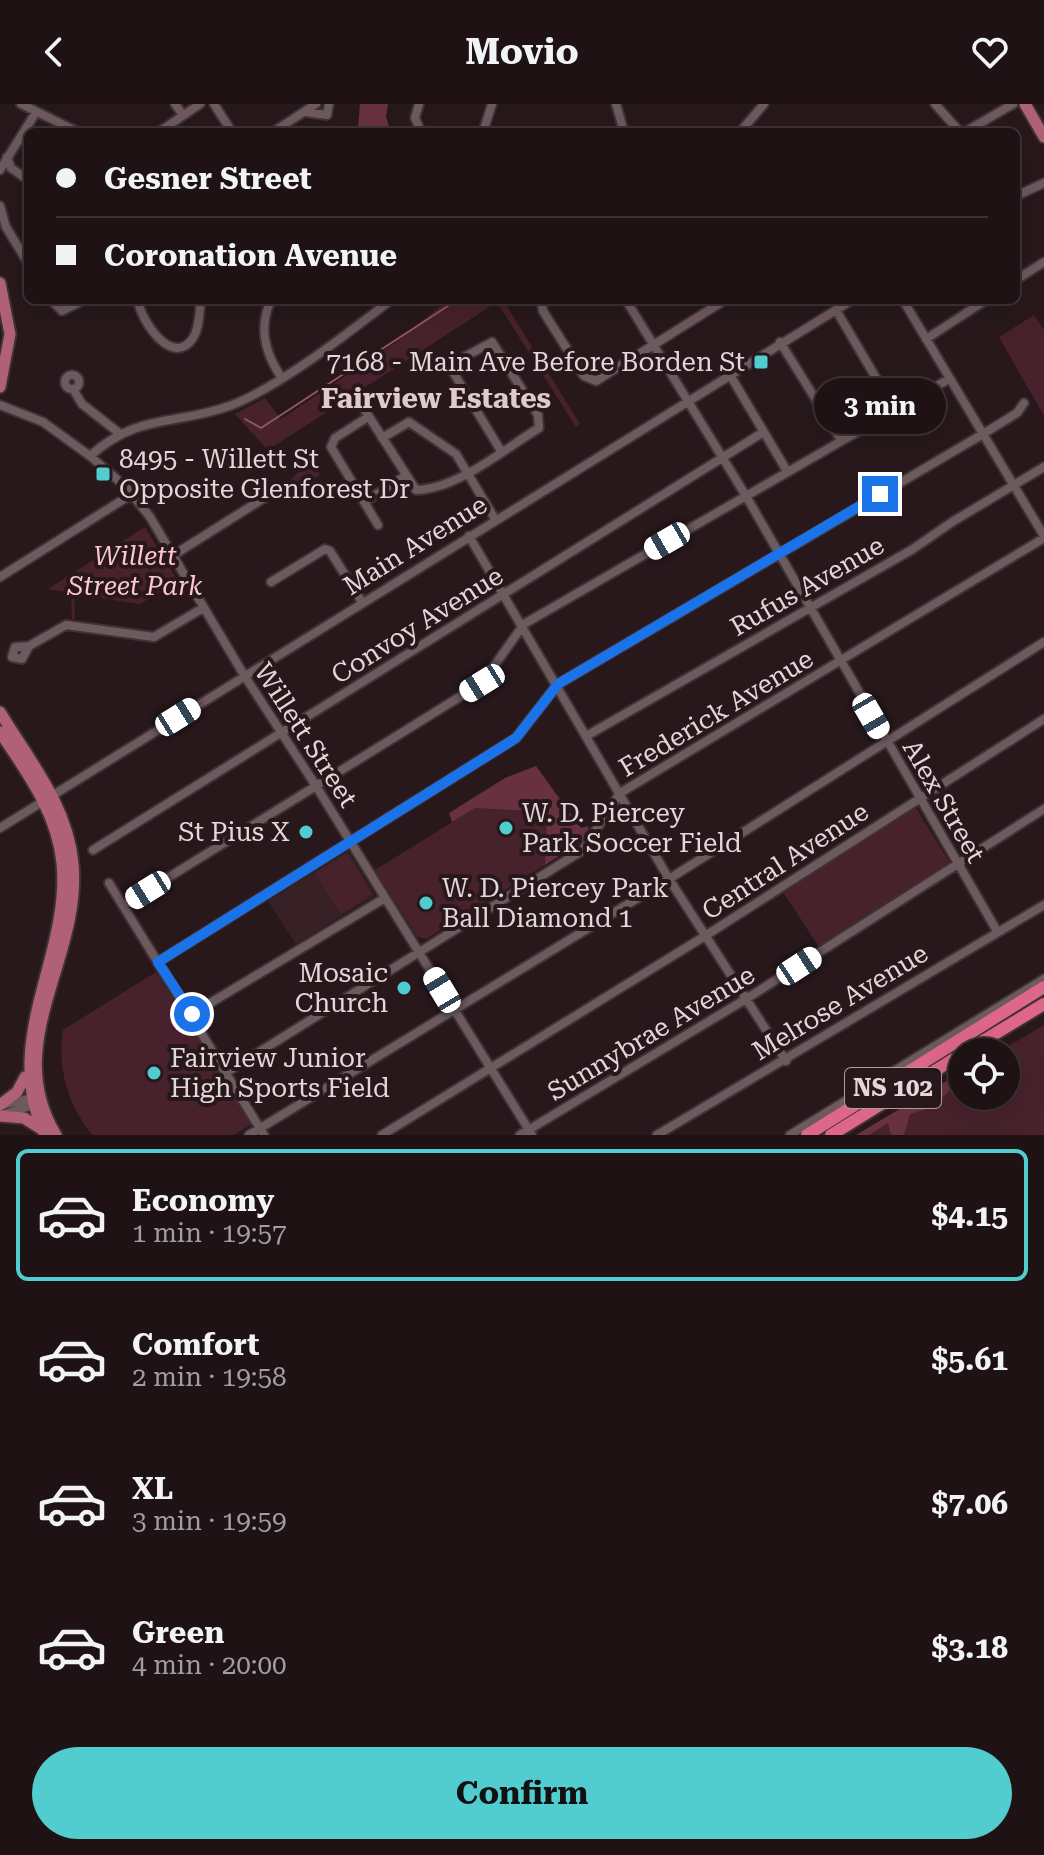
<!DOCTYPE html>
<html lang="en">
<head>
<meta charset="utf-8">
<style>
  :root { --surface:#1e1215; --page:#2b2022; --text:#f1f3f6; --muted:#a19ea0; --line:#3c3234; --accent:#52cdcf }
  body { margin:0; font-family:"Roboto Serif",serif; background:var(--page); color:var(--text); height:100vh; display:flex; flex-direction:column; font-size:30px; white-space:nowrap }
  * { box-sizing:border-box; margin:0 }
  p { font-size:26px; color:var(--muted) }
  .icon { flex:none; width:44px; height:44px; fill:none; stroke:currentColor; stroke-width:2; stroke-linecap:round; stroke-linejoin:round }
  .map { position:relative; height:1031px; overflow:hidden }
  .side { display:flex; flex-direction:column; background:var(--surface); flex:1 }
  .side>* { flex:none }
  .hud { position:absolute; left:24px; top:24px; width:996px; height:176px; border-radius:12px; box-shadow:0 8px 32px #0002,0 0 0 2px var(--line); display:grid; align-content:center; height:176px; padding:0 32px; background:var(--surface) }
  .buttons { position:absolute; left:948px; top:934px; display:grid; gap:16px }
  .buttons a { display:grid; place-items:center; width:72px; height:72px; border-radius:50%; background:var(--surface); box-shadow:0 8px 32px #0002,0 0 0 2px var(--line); font-size:40px }
  .end { position:absolute; width:36px; height:36px; margin:-18px; border:10px solid #1a73e8; background:#fff; box-shadow:0 0 0 4px #fff }
  .from { border-radius:50% }
  .bubble { position:absolute; height:56px; border-radius:28px; background:var(--surface); box-shadow:0 8px 32px #0002,0 0 0 2px var(--line); font-size:26px; font-weight:700; line-height:56px; text-align:center }
  .car { position:absolute; width:24px; height:48px; margin:-24px -12px; border-radius:10px; box-shadow:0 0 6px 2px #0007; background:linear-gradient(#fff 24%,#345 0 40%,#fff 0 76%,#345 0 86%,#fff 0) }
  .hud b { display:flex; align-items:center; gap:28px; height:76px; font-size:30px }
  .hud b+b { border-top:2px solid var(--line) }
  .hud i { width:20px; height:20px; background:var(--text) }
  ul { padding:14px 0 0; list-style:none }
  li { display:flex; align-items:center; gap:24px; height:132px; margin:0 16px 12px; padding:0 16px; border:4px solid transparent; border-radius:12px }
  li div { flex:1 }
  li b { display:block; font-size:30px }
  li em { font-style:normal; font-weight:700 }
  li.selected { border-color:var(--accent) }
  li>.icon { width:72px; height:72px; stroke-width:1.5 }
  .action { display:flex; gap:16px; margin-top:auto; padding:16px 32px }
  .action a { flex:1; height:92px; border-radius:48px; background:var(--accent); color:#111; font-size:32px; font-weight:700; line-height:92px; text-align:center }
  header { display:flex; justify-content:space-between; align-items:center; height:104px; padding:0 32px; background:var(--surface); font-size:36px; font-weight:700 }
  .map>svg:first-child { display:block }
  .built { fill:#372126 }
  .green { fill:#47222c }
  .forest { fill:#683141 }
  .lines { fill:none; stroke-linecap:round; stroke-linejoin:round }
  .stream { stroke:#905665; stroke-width:2 }
  .minor-casing { stroke:#3e3235; stroke-width:12 }
  .major-casing { stroke:#3e3235; stroke-width:15 }
  .highway-casing { stroke:#3e3235; stroke-width:16 }
  .minor { stroke:#6d5a5e; stroke-width:8 }
  .major { stroke:#b06178; stroke-width:11 }
  .highway { stroke:#dd668a; stroke-width:12 }
  .route { stroke:#1a73e8; stroke-width:10 }
  .poi-dot { fill:#52cdcf; stroke:#28181c; stroke-width:3 }
  .labels { text-anchor:middle; dominant-baseline:central; stroke-width:8; stroke-linejoin:round; paint-order:stroke }
  .shield { fill:#28181c; stroke:#ab9ea1; stroke-width:2 }
  .shield-label { font-size:24px; font-weight:bold; fill:#e3d7da }
  .poi-label { font-size:26px; fill:#e3d7da; stroke:#28181c; text-anchor:start }
  .street-label { font-size:26px; fill:#e3d7da; stroke:#28181c }
  .park-label { font-size:26px; font-style:italic; fill:#fec6d3; stroke:#28181c }
  .neighbourhood-label { font-size:28px; font-weight:bold; fill:#e0cacf; stroke:#28181c }
</style>
</head>
<body>
<header><svg class="icon" aria-label="back" viewBox="0 0 24 24"><path d="M15 5l-7 7 7 7"/></svg>Movio<svg class="icon" aria-label="heart" viewBox="0 0 24 24"><path d="M12 20l-8-8c-3-5 5-10 8-4 3-6 11-1 8 4z"/></svg></header>
<div class="map">
<svg width="1044" height="1031" viewBox="0 0 1044 1031">
  <rect width="100%" height="100%" fill="#28181c"/>
  <path class="built" d="M348,747L375,791L296,840L268,797Z"/>
  <path class="green" d="M448,196H503L580,320L576,323L497,198L268,346L235,310L265,294L281,315L395,239Z
    M1034,211L1044,226V312L999,233Z
    M310,355L320,371L295,386L290,377Z
    M145,423L178,477L140,500L74,490L75,515H72L71,489L48,485Z
    M475,704L547,708L545,761L426,835L417,833L375,766Z
    M916,704L950,759L819,843L783,788Z
    M347,749L372,790L341,810L315,769Z
    M156,868L252,1020L234,1031H92C68,1000 57,965 63,926Z
    M1044,921V1031H860L962,969V992H1006V948H998Z"/>
  <path class="forest" d="M360,0H388L386,13L391,28H353L358,24Z
    M536,662L581,724L588,722L590,732L545,761L547,708L475,704L452,718L449,709L505,674Z
    M948,976L954,982L933,1003L910,1010L904,1031H891L888,1019L869,1031H856Z"/>
  <g class="lines">
    <path class="stream" d="M245,315L261,324L457,196"/>
    <g class="minor-casing">
      <path id="minor" d="M21,0L78,28
        M175,0L183,11
        M214,0L232,28
        M419,0L415,14L421,28
        M616,0L624,28
        M935,0L960,28
        M305,8L327,11L329,0
        M159,28L200,0
        M273,28L316,0
        M483,28L492,0
        M550,28H552
        M740,28L764,0
        M965,28L1013,0
        M7,53L11,64L28,76
        M0,66L36,8
        M1016,92L1044,79
        M0,102L6,123L28,159
        M1016,176L1044,158
        M51,196L62,207L84,196
        M138,196C140,215 172,265 193,234C200,223 199,208 201,196
        M271,196C258,224 265,249 281,273
        M547,196L542,201L543,207L584,272L596,277L725,196
        M626,196L746,392L997,827
        M903,196L1044,432
        M836,206L895,306
        M926,235L986,196
        M780,238L841,336
        M65 278a7 7 0 1 1 14 0a7 7 0 1 1-14 0Z
        M730,271L787,367
        M73,285L82,300L119,329
        M357,294L416,386C458,385 504,345 539,324L538,311L492,238L455,258L453,268L501,347
        M0,301L43,318L90,352L126,383L150,413L244,571L316,682L532,1031
        M368,313L335,334L331,343L378,421
        M382,334L409,318L456,350L495,415
        M90,352C139,308 177,322 232,301C282,281 348,229 391,196
        M366,397L405,372
        M469,432L669,775L786,957
        M172,452L280,384
        M0,473L132,390
        M271,478L325,445L330,447L362,498
        M29,542L22,555L12,553L15,543L29,542L66,521L154,533L203,504
        M588,631L913,445L952,418L1044,363
        M0,724L852,196
        M93,746L762,329
        M109,779L264,1031
        M124,801L482,579L524,520L949,275
        M158,858L516,634L558,580L983,330L1017,309L1024,299
        M192,910L385,794
        M227,968L583,746L620,689L1044,434
        M1,1001L38,993
        M4,1010L37,1000
        M249,1031L669,775L1044,538
        M382,1031L705,832L1044,615
        M520,1031L746,895L1044,705
        M657,1031L1044,801
        M790,1031L1044,875"/>
    </g>
    <g class="major-casing">
      <path id="major" d="M1025,0L1044,33
        M0,179L10,230L0,283
        M0,608C29,656 68,702 73,760C82,854 0,939 56,1031
        M0,628C27,669 57,708 62,759C71,852 0,936 45,1031
        M0,1001L17,988L25,973
        M0,1012L24,1014L40,1024"/>
    </g>
    <g class="highway-casing">
      <path id="highway" d="M965,948L1044,900
        M807,1031L1044,883
        M831,1031L962,950"/>
    </g>
    <use href="#minor" class="minor"/>
    <use href="#major" class="major"/>
    <use href="#highway" class="highway"/>
  </g>
  <g class="lines">
    <path class="route" d="M192,910L158,858L516,634L558,580L880,390"/>
  </g>
  <g class="poi-dot">
    <rect x="753" y="250" width="16" height="16" rx="4"/>
    <rect x="95" y="362" width="16" height="16" rx="4"/>
    <circle cx="506" cy="724" r="8"/>
    <circle cx="306" cy="728" r="8"/>
    <circle cx="426" cy="799" r="8"/>
    <circle cx="404" cy="884" r="8"/>
    <circle cx="154" cy="969" r="8"/>
  </g>
  <g class="labels">
    <rect class="shield" x="845" y="964" width="96" height="40" rx="6"/>
    <g class="shield-label">
      <text x="893" y="984">NS 102</text>
    </g>
    <g class="poi-label">
      <text x="745" y="258" text-anchor="end">7168 - Main Ave Before Borden St</text>
      <text x="119" y="355">8495 - Willett St<tspan x="119" dy="30">Opposite Glenforest Dr</tspan></text>
      <text x="522" y="709">W. D. Piercey<tspan x="522" dy="30">Park Soccer Field</tspan></text>
      <text x="290" y="728" text-anchor="end">St Pius X</text>
      <text x="442" y="784">W. D. Piercey Park<tspan x="442" dy="30">Ball Diamond 1</tspan></text>
      <text x="388" y="869" text-anchor="end">Mosaic<tspan x="388" dy="30">Church</tspan></text>
      <text x="170" y="954">Fairview Junior<tspan x="170" dy="30">High Sports Field</tspan></text>
    </g>
    <g class="street-label">
      <text transform="translate(415 441) rotate(-32)">Main Avenue</text>
      <text transform="translate(807 482) rotate(-30)">Rufus Avenue</text>
      <text transform="translate(417 521) rotate(-32)">Convoy Avenue</text>
      <text transform="translate(716 609) rotate(-31)">Frederick Avenue</text>
      <text transform="translate(306 631) rotate(57)">Willett Street</text>
      <text transform="translate(944 697) rotate(60)">Alex Street</text>
      <text transform="translate(785 757) rotate(-33)">Central Avenue</text>
      <text transform="translate(840 898) rotate(-31)">Melrose Avenue</text>
      <text transform="translate(651 929) rotate(-31)">Sunnybrae Avenue</text>
    </g>
    <g class="park-label">
      <text x="135" y="452">Willett<tspan x="135" dy="30">Street Park</tspan></text>
    </g>
    <g class="neighbourhood-label">
      <text x="436" y="294">Fairview Estates</text>
    </g>
  </g>
</svg>
<div class="buttons">
<a><svg class="icon" aria-label="locate" viewBox="0 0 24 24"><circle cx="12" cy="12" r="6"/><path d="M12 2v4M12 18v4M2 12h4M18 12h4"/></svg></a>
</div>
<i class="end from" style="left:192px;top:910px"></i>
<i class="end" style="left:880px;top:390px"></i>
<div class="bubble" style="left:814px;top:274px;width:132px">3 min</div>
<i class="car" style="left:667px;top:437px;rotate:240deg"></i>
<i class="car" style="left:482px;top:579px;rotate:238deg"></i>
<i class="car" style="left:871px;top:612px;rotate:150deg"></i>
<i class="car" style="left:178px;top:613px;rotate:58deg"></i>
<i class="car" style="left:148px;top:786px;rotate:238deg"></i>
<i class="car" style="left:799px;top:862px;rotate:57deg"></i>
<i class="car" style="left:442px;top:886px;rotate:329deg"></i>
<div class="hud">
<b><i class="from"></i>Gesner Street</b>
<b><i></i>Coronation Avenue</b>
</div>
</div>
<section class="side">
<ul>
<li class="selected"><svg class="icon" aria-label="car" viewBox="0 0 24 24"><path d="M5 17H2v-5l4-1 3-4h7l3 4 3 1v5h-3M9 17h6M6 11h13"/><circle cx="7" cy="17" r="2"/><circle cx="17" cy="17" r="2"/></svg><div><b>Economy</b><p>1 min · 19:57</p></div><em>$4.15</em></li>
<li><svg class="icon" aria-label="car" viewBox="0 0 24 24"><path d="M5 17H2v-5l4-1 3-4h7l3 4 3 1v5h-3M9 17h6M6 11h13"/><circle cx="7" cy="17" r="2"/><circle cx="17" cy="17" r="2"/></svg><div><b>Comfort</b><p>2 min · 19:58</p></div><em>$5.61</em></li>
<li><svg class="icon" aria-label="car" viewBox="0 0 24 24"><path d="M5 17H2v-5l4-1 3-4h7l3 4 3 1v5h-3M9 17h6M6 11h13"/><circle cx="7" cy="17" r="2"/><circle cx="17" cy="17" r="2"/></svg><div><b>XL</b><p>3 min · 19:59</p></div><em>$7.06</em></li>
<li><svg class="icon" aria-label="car" viewBox="0 0 24 24"><path d="M5 17H2v-5l4-1 3-4h7l3 4 3 1v5h-3M9 17h6M6 11h13"/><circle cx="7" cy="17" r="2"/><circle cx="17" cy="17" r="2"/></svg><div><b>Green</b><p>4 min · 20:00</p></div><em>$3.18</em></li>
</ul>
<div class="action"><a>Confirm</a></div>
</section>
</body>
</html>
